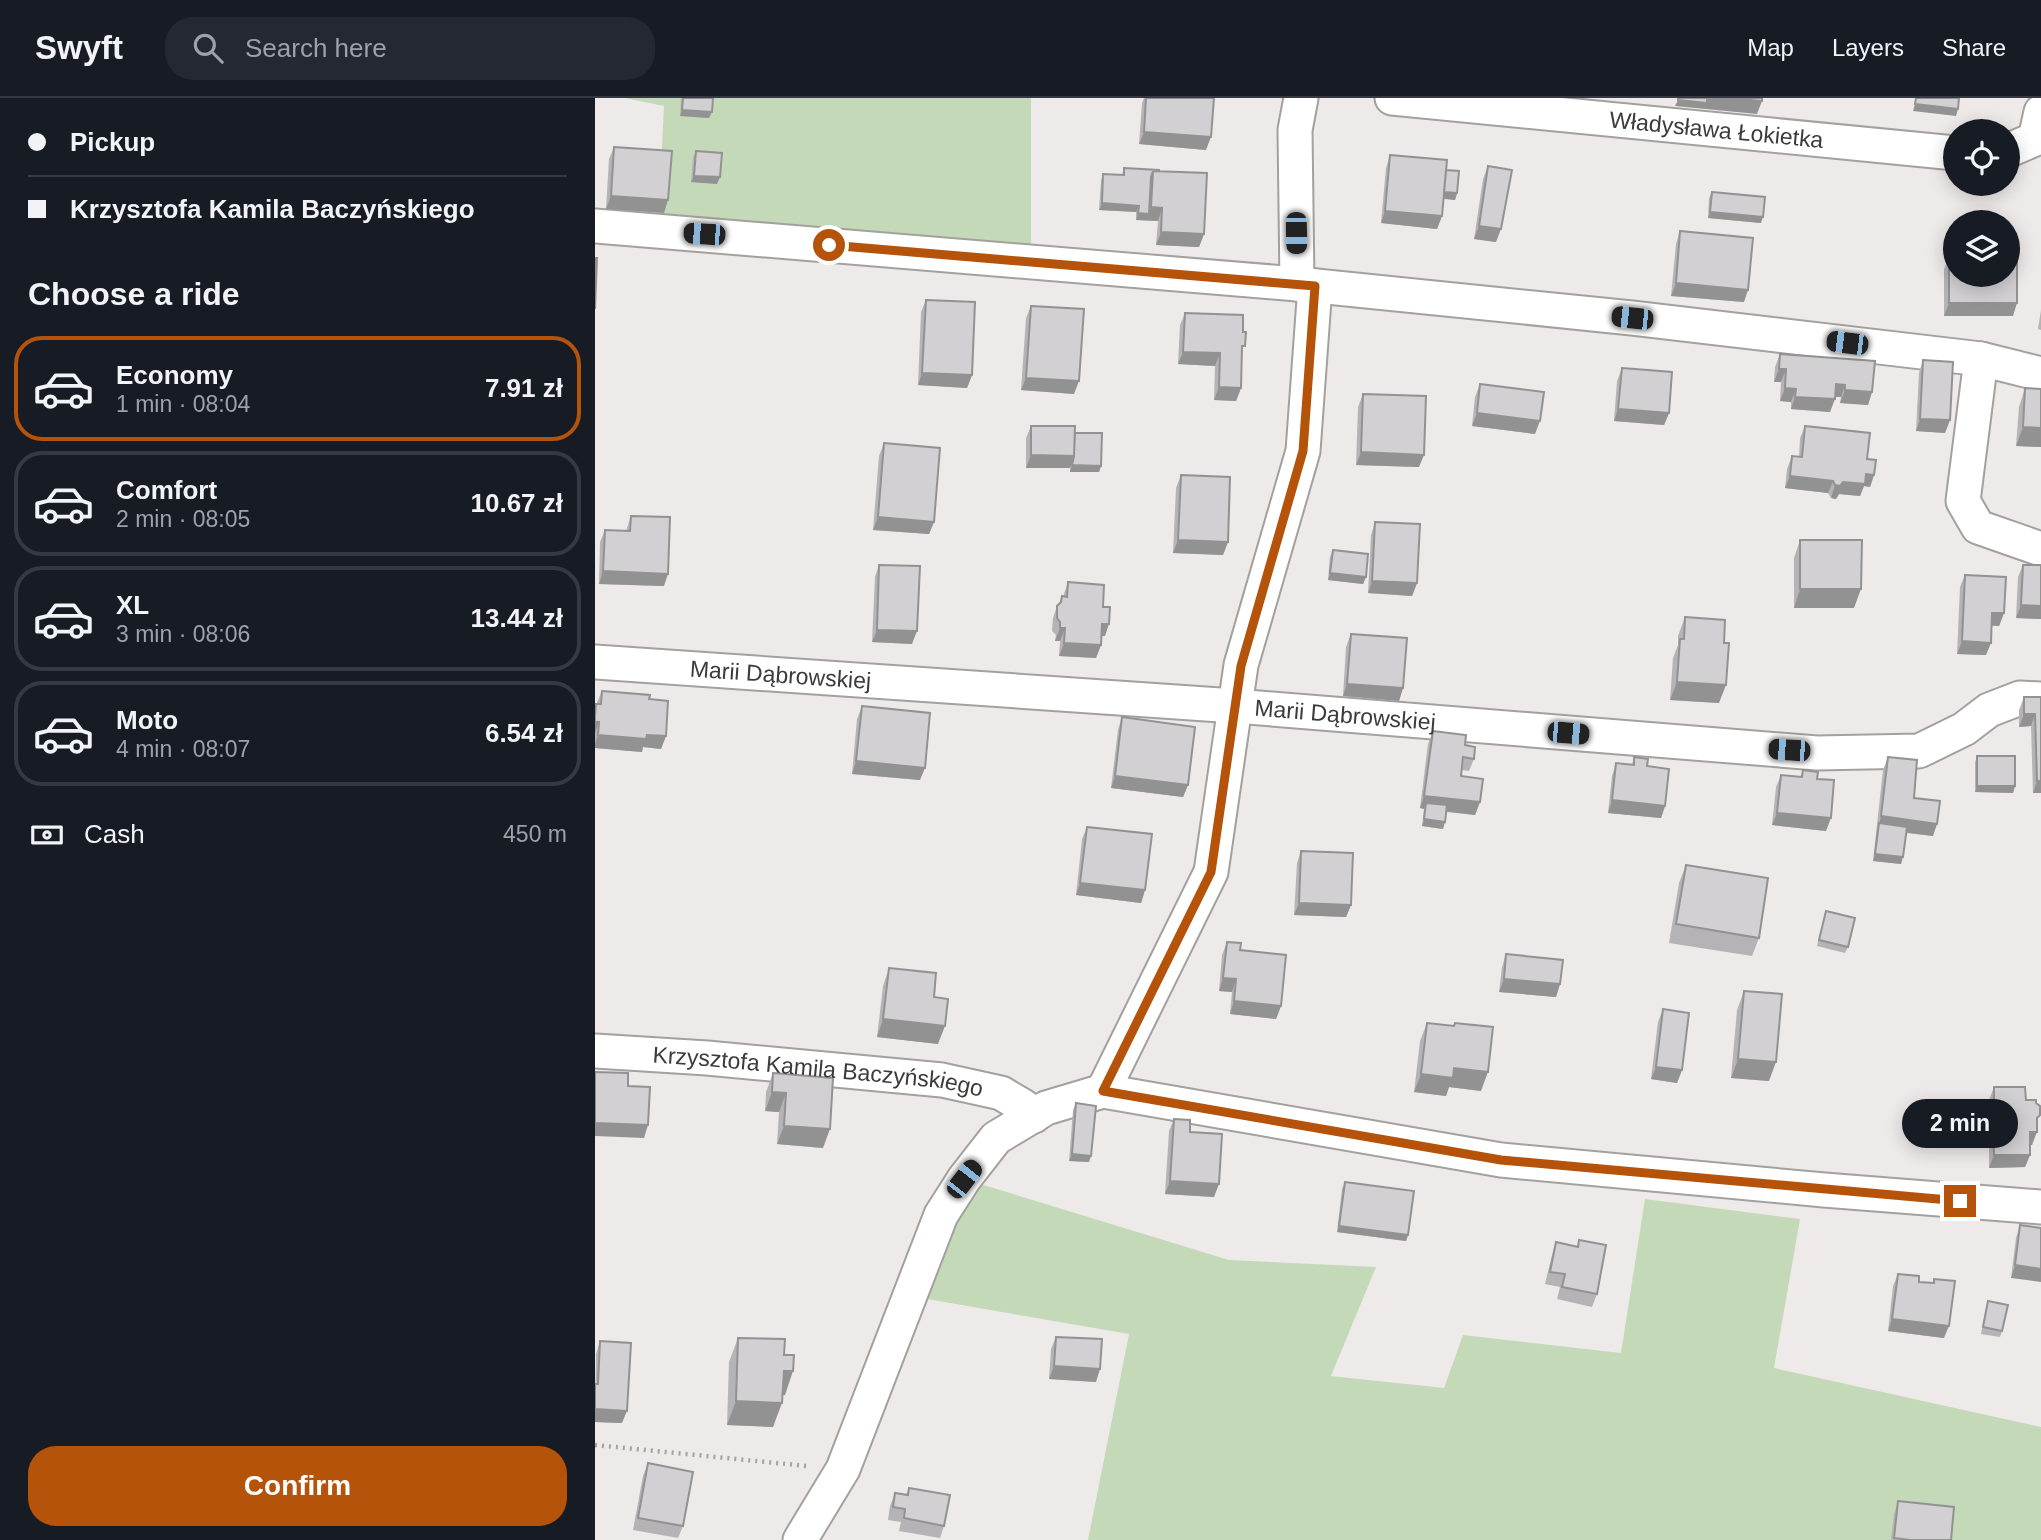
<!DOCTYPE html>
<html lang="en">
<head>
<meta charset="utf-8">
<style>
  :root { --surface:#171b24; --page:#242831; --text:#f1f3f6; --muted:#9ea1a6; --line:#363941; --accent:#b45309 }
  body { margin:0; font-family:Arial,sans-serif; background:var(--page); color:var(--text); height:100vh; display:flex; flex-direction:column; font-size:26px; white-space:nowrap }
  * { box-sizing:border-box; margin:0 }
  p { font-size:23px; color:var(--muted) }
  .icon { flex:none; width:38px; height:38px; fill:none; stroke:currentColor; stroke-width:2; stroke-linecap:round; stroke-linejoin:round }
  .map { position:relative; flex:1; overflow:hidden }
  .sheet { display:flex; flex-direction:column; background:var(--surface); width:595px }
  .sheet>* { flex:none }
  .top-card { display:grid; align-content:center; height:154px; padding:0 28px; background:var(--surface) }
  .tools { position:absolute; left:1348px; top:21px; display:grid; gap:14px }
  .tools a { display:grid; place-items:center; width:77px; height:77px; border-radius:50%; background:var(--surface); box-shadow:0 4px 18px #0003; font-size:35px }
  .end { position:absolute; width:32px; height:32px; margin:-16px; border:9px solid #b45309; background:#fff; box-shadow:0 0 0 4px #fff }
  .from { border-radius:50% }
  .bubble { position:absolute; height:49px; border-radius:24px; background:var(--surface); box-shadow:0 4px 18px #0003; font-size:23px; font-weight:700; line-height:49px; text-align:center }
  .car { position:absolute; width:21px; height:42px; margin:-21px -10px; border-radius:9px; box-shadow:0 0 5px 2px #0007; background:linear-gradient(#222 24%,#8ab4d8 0 40%,#222 0 76%,#8ab4d8 0 86%,#222 0) }
  .top-card b { display:flex; align-items:center; gap:24px; height:66px; font-size:26px }
  .top-card b+b { border-top:2px solid var(--line) }
  .top-card i { width:18px; height:18px; background:var(--text) }
  ul { padding:0; list-style:none }
  li { display:flex; align-items:center; gap:21px; height:105px; margin:0 14px 10px; padding:0 14px; border:4px solid var(--line); border-radius:28px }
  li div { flex:1 }
  li b { display:block; font-size:26px }
  li em { font-style:normal; font-weight:700 }
  li.current { border-color:var(--accent) }
  li>.icon { width:63px; height:63px; stroke-width:1.5 }
  h2 { padding:0 28px; font-size:32px; line-height:84px }
  .pay { display:flex; align-items:center; gap:18px; height:77px; padding:0 28px; font-size:26px }
  .pay p { margin-inline-start:auto }
  .cta { display:flex; gap:14px; margin-top:auto; padding:14px 28px }
  .cta a { flex:1; height:80px; border-radius:28px; background:var(--accent); color:#fff; font-size:28px; font-weight:700; line-height:80px; text-align:center }
  header { display:flex; align-items:center; gap:42px; box-sizing:border-box; height:98px; padding:0 35px; background:var(--surface); border-bottom:2px solid var(--line) }
  header strong { font-size:33px }
  nav { display:flex; gap:38px; margin-inline-start:auto; font-size:24px }
  .search { width:490px; height:63px; background:var(--page); display:flex; align-items:center; gap:18px; box-sizing:border-box; padding:0 24px; border-radius:28px; color:var(--muted); font-size:26px }
  main { display:flex; flex:1; min-height:0 }
  .map>svg:first-child { display:block }
  .green { fill:#c4d9b7 }
  .lines { fill:none; stroke-linecap:round; stroke-linejoin:round }
  .minor-casing { stroke:#a3a09e; stroke-width:37 }
  .path { stroke:#a4a2a1; stroke-width:4.5; stroke-dasharray:2 5; stroke-linecap:butt }
  .minor { stroke:#fff; stroke-width:33 }
  .wall { fill:#b5b3b5 }
  .shaded-wall { fill:#939293 }
  .building { fill:#d2d0d2; stroke:#939293; stroke-width:2 }
  .route { stroke:#b45309; stroke-width:9 }
  .labels { text-anchor:middle; dominant-baseline:central; stroke-width:6; stroke-linejoin:round; paint-order:stroke }
  .street-label { font-size:23px; fill:#3c3b3a; stroke:#fff }
</style>
</head>
<body>
<header>
<strong>Swyft</strong>
<div class="search"><svg class="icon" aria-label="search" viewBox="0 0 24 24"><circle cx="10" cy="10" r="6"/><path d="M15 15l6 6"/></svg>Search here</div>
<nav><a>Map</a><a>Layers</a><a>Share</a></nav>
</header>
<main>
<section class="sheet">
<div class="top-card">
<b><i class="from"></i>Pickup</b>
<b><i></i>Krzysztofa Kamila Baczyńskiego</b>
</div>
<h2>Choose a ride</h2>
<ul>
<li class="current"><svg class="icon" aria-label="car" viewBox="0 0 24 24"><path d="M5 17H2v-5l4-1 3-4h7l3 4 3 1v5h-3M9 17h6M6 11h13"/><circle cx="7" cy="17" r="2"/><circle cx="17" cy="17" r="2"/></svg><div><b>Economy</b><p>1 min · 08:04</p></div><em>7.91 zł</em></li>
<li><svg class="icon" aria-label="car" viewBox="0 0 24 24"><path d="M5 17H2v-5l4-1 3-4h7l3 4 3 1v5h-3M9 17h6M6 11h13"/><circle cx="7" cy="17" r="2"/><circle cx="17" cy="17" r="2"/></svg><div><b>Comfort</b><p>2 min · 08:05</p></div><em>10.67 zł</em></li>
<li><svg class="icon" aria-label="car" viewBox="0 0 24 24"><path d="M5 17H2v-5l4-1 3-4h7l3 4 3 1v5h-3M9 17h6M6 11h13"/><circle cx="7" cy="17" r="2"/><circle cx="17" cy="17" r="2"/></svg><div><b>XL</b><p>3 min · 08:06</p></div><em>13.44 zł</em></li>
<li><svg class="icon" aria-label="car" viewBox="0 0 24 24"><path d="M5 17H2v-5l4-1 3-4h7l3 4 3 1v5h-3M9 17h6M6 11h13"/><circle cx="7" cy="17" r="2"/><circle cx="17" cy="17" r="2"/></svg><div><b>Moto</b><p>4 min · 08:07</p></div><em>6.54 zł</em></li>
</ul>
<div class="pay"><svg class="icon" aria-label="cash" viewBox="0 0 24 24"><path d="M3 7h18v10H3z"/><circle cx="12" cy="12" r="2"/></svg>Cash<p>450 m</p></div>
<div class="cta"><a>Confirm</a></div>
</section>
<div class="map">
<svg width="1446" height="1442" viewBox="0 0 1446 1442">
  <rect width="100%" height="100%" fill="#eeeae9"/>
  <path class="green" d="M30,0H436V163L63,133L69,8Z
    M369,1081L634,1162L781,1169L736,1278L849,1290L868,1237L1026,1255L1050,1101L1205,1121L1179,1270L1446,1329V1442H493L534,1236L315,1198Z"/>
  <g class="lines">
    <g class="minor-casing">
      <g id="minor">
        <path id="s1" d="M797,0L1360,55"/>
        <path d="M1412,53L1440,41L1446,14"/>
        <path d="M0,128L702,186L1037,220L1386,261L1446,276"/>
        <path d="M702,186L700,32L706,0"/>
        <path d="M1386,261L1368,403L1383,429L1446,451"/>
        <path id="s2" d="M0,564L640,608L1222,655L1324,653L1369,631L1394,612L1425,600L1446,601"/>
        <path id="s3" d="M0,953L112,960L347,982L406,995L428,1008L439,1018"/>
        <path d="M508,993L616,774L646,567L708,353L720,188"/>
        <path d="M205,1442L248,1371L346,1117L369,1081L401,1040L451,1010L508,993L906,1062L1229,1092L1446,1109"/>
      </g>
    </g>
    <path class="path" d="M0,1347L212,1368"/>
    <use href="#minor" class="minor"/>
  </g>
  <path class="wall" d="M86,0H118L114,20L85,18Z
    M549,0H619L611,52L544,46L547,5Z
    M19,49L69,115L11,111L14,61Z
    M101,53L122,86L96,84L98,59Z
    M795,57L851,72L862,95L860,102L848,101L847,118L842,131L786,125L791,70Z
    M893,68L901,144L879,141L888,81Z
    M529,70L564,72L609,136L604,149L561,147L563,123L541,122V114L504,112L506,83L508,76L527,77Z
    M1117,94L1166,125L1113,120L1114,100Z
    M1085,133L1149,204L1076,198L1081,146Z
    M1354,159L1418,218H1349V171Z
    M331,202L377,277L372,290L323,287L326,214Z
    M436,208L479,296L426,292L431,220Z
    M1446,212V232L1443,231Z
    M590,215L647,258L646,290L641,303L619,302L620,268L583,266L585,227Z
    M1185,256L1277,294L1273,307L1245,305L1246,299H1240L1235,314L1196,311V304L1185,303L1186,284H1179L1180,269Z
    M1328,262L1355,322L1350,335L1321,333L1324,275Z
    M1027,270L1074,315L1069,327L1019,323L1022,283Z
    M885,286L940,336L877,328L880,299Z
    M1430,290L1446,291V349L1421,348L1424,309Z
    M768,296L824,369L761,367L763,309Z
    M436,328L480,335L506,368L504,374H475V370H431V340Z
    M1210,328L1272,361L1279,377L1275,389L1269,388L1265,398L1244,396L1241,401L1236,400L1233,395L1190,390L1192,371L1197,358L1204,359L1205,340Z
    M289,345L339,424L334,436L278,432L284,358Z
    M586,377L633,444L628,457L578,455L581,390Z
    M36,418L69,488L4,486L5,444L10,432L31,433Z
    M780,424L822,485L817,498L773,495L776,437Z
    M1205,442L1259,510H1199V460Z
    M738,452L771,479L768,486L733,482L735,459Z
    M284,467L317,546L277,544L280,479Z
    M1428,467H1446V521L1421,520L1423,479Z
    M1370,477L1409,515L1404,528H1397L1391,557L1362,556L1365,489Z
    M473,484L508,509L510,538H506V547L501,560L464,558L465,543H460L461,537L457,533L458,520L462,508L464,506L467,498L468,499Z
    M1090,519L1124,605L1075,602L1078,560L1083,547V538Z
    M756,536L808,590L804,603L748,598L751,549Z
    M7,593L54,601L71,638L66,651L48,649L47,654L0,650V609Z
    M1429,599H1446V695H1438L1436,628L1424,629V612Z
    M267,608L325,682L257,676L262,621Z
    M527,619L593,687L588,699L516,690L523,632Z
    M838,633L870,647L879,661L874,673L867,672L866,678L885,704L880,717L851,714L848,731L827,728L829,711L825,710L833,646Z
    M1382,658L1420,688L1418,695L1380,694V664Z
    M1039,659L1052,668L1070,708L1066,720L1013,715L1017,678L1021,665L1037,667Z
    M1293,659L1319,700L1338,738L1311,735L1306,766L1278,763L1288,672Z
    M1208,672L1222,681L1231,733L1177,727L1181,689L1186,677L1205,679Z
    M492,729L550,792L546,805L481,797L487,741Z
    M706,753L756,807L751,819L699,817L702,765Z
    M1091,767L1164,840L1157,858L1074,845L1084,785Z
    M1231,813L1253,849L1250,855L1222,848Z
    M632,844L645,852L686,908L681,921L635,916L637,894L624,893L627,857Z
    M911,856L965,886L961,899L904,894L907,869Z
    M294,870L339,899L343,946L282,939L288,888Z
    M1149,893L1174,983L1136,980L1142,912Z
    M1068,911L1087,972L1082,985L1056,981L1063,924Z
    M832,925L859,928L860,925L886,993L854,989L851,998L819,994L825,943Z
    M178,975L228,1050L182,1046L184,1014L170,1013L171,994Z
    M1399,989L1441,1005L1442,1027L1437,1047H1435V1057L1430,1069L1394,1070V1036L1391,1034V1025L1394,1015V1002Z
    M481,1005L494,1064L474,1063L478,1012Z
    M579,1021L595,1034L619,1099L570,1096L574,1033Z
    M750,1084L813,1137L811,1143L742,1134L747,1091Z
    M1425,1127L1446,1130L1416,1180L1421,1140Z
    M984,1142L1002,1196L997,1209L962,1201L965,1189L950,1186L957,1157L961,1144L982,1148Z
    M1303,1176L1324,1184L1338,1185L1339,1181L1349,1240L1293,1233L1298,1188Z
    M1393,1203L1407,1233L1405,1239L1386,1236L1391,1209Z
    M461,1239L501,1284L454,1281L456,1251Z
    M143,1240L190,1297H187L178,1329L132,1327L134,1264Z
    M5,1243L27,1325L0,1324L1,1256Z
    M53,1365L88,1428L83,1440L38,1432L48,1378Z
    M314,1390L349,1428L345,1440L304,1433L306,1424L293,1422L295,1408L300,1395L311,1397Z
    M1303,1403L1356,1442H1296L1299,1416Z"/>
  <path class="shaded-wall" d="M1113,0H1131L1167,3L1162,16L1080,8L1083,2L1112,5Z
    M1320,6L1363,11L1361,18L1318,13Z
    M87,12L117,14L114,20L85,18Z
    M549,34L616,39L611,52L544,46Z
    M99,78L125,79L122,86L96,84Z
    M847,94L862,95L860,102L845,100Z
    M16,98L73,102L69,115L11,111Z
    M507,105L544,108L541,114L504,112Z
    M556,109L567,110L563,123L541,122L543,115L554,116Z
    M790,113L847,118L842,131L786,125Z
    M1115,114L1168,119L1166,125L1113,120Z
    M884,128L906,131L901,144L879,141Z
    M566,134L609,136L604,149L561,147Z
    M1081,185L1153,192L1149,204L1076,198Z
    M1354,205H1422L1418,218H1349Z
    M588,254L625,255L620,268L583,266Z
    M1184,271H1191L1186,284H1179Z
    M327,275L377,277L372,290L323,287Z
    M431,280L484,283L479,296L426,292Z
    M1241,286L1250,287L1246,299H1236Z
    M624,289L646,290L641,303L619,302Z
    M1190,290L1201,291L1196,304L1185,303Z
    M1250,292L1277,294L1273,307L1245,305Z
    M1200,299L1240,301L1235,314L1196,311Z
    M1023,311L1074,315L1069,327L1019,323Z
    M882,315L945,323L940,336L877,328Z
    M1325,321L1355,322L1350,335L1321,333Z
    M1428,329L1446,330V349L1421,348Z
    M766,354L829,357L824,369L761,367Z
    M436,357L479,358L475,370H431Z
    M477,367L506,368L504,374H475Z
    M1271,376L1279,377L1275,389L1269,388L1265,398L1244,396L1241,401L1236,400L1240,387Z
    M1195,378L1238,383L1233,395L1190,390Z
    M283,419L339,424L334,436L278,432Z
    M583,442L633,444L628,457L578,455Z
    M8,473L73,476L69,488L4,486Z
    M735,475L771,479L768,486L733,482Z
    M777,483L822,485L817,498L773,495Z
    M1205,491H1266L1259,510H1199Z
    M1426,507L1446,508V521L1421,520Z
    M1397,515H1409L1404,528L1393,527Z
    M507,526H514L510,538H502Z
    M465,530H470L465,543H460Z
    M282,532L322,533L317,546L277,544Z
    M1367,543L1396,545L1391,557L1362,556Z
    M469,545L506,547L501,560L464,558Z
    M1082,584L1131,587L1124,605L1075,602Z
    M752,586L808,590L804,603L748,598Z
    M1429,616H1440L1436,628L1424,629Z
    M0,624H4L0,635Z
    M3,637H52L71,638L66,651L48,649L47,654L0,650V646Z
    M261,663L330,670L325,682L257,676Z
    M520,678L593,687L588,699L516,690Z
    M1442,683H1446V695H1438Z
    M1382,688H1420L1418,695L1380,694Z
    M829,698L885,704L880,717L831,711V705L829,711L825,710Z
    M1017,702L1070,708L1066,720L1013,715Z
    M1182,715L1236,720L1231,733L1177,727Z
    M1286,718L1342,726L1338,738L1283,731Z
    M829,721L850,724L848,731L827,728Z
    M1280,756L1308,759L1306,766L1278,763Z
    M485,785L550,792L546,805L481,797Z
    M704,805L756,807L751,819L699,817Z
    M628,880L641,881L637,894L624,893Z
    M909,881L965,886L961,899L904,894Z
    M639,903L686,908L681,921L635,916Z
    M288,921L350,928L343,946L282,939Z
    M1143,961L1181,964L1174,983L1136,980Z
    M1061,969L1087,972L1082,985L1056,981Z
    M859,970L893,974L886,993L854,989L851,998L819,994L826,976Z
    M177,994L191,995L184,1014L170,1013Z
    M0,1025L53,1027L49,1040L0,1038Z
    M189,1028L235,1031L228,1050L182,1046Z
    M1435,1034H1442L1437,1047H1430Z
    M477,1056L496,1058L494,1064L474,1063Z
    M1399,1057H1435L1430,1069L1394,1070Z
    M575,1083L624,1086L619,1099L570,1096Z
    M744,1128L813,1137L811,1143L742,1134Z
    M1420,1167L1446,1171V1184L1416,1180Z
    M1297,1221L1354,1228L1349,1240L1293,1233Z
    M459,1268L505,1271L501,1284L454,1281Z
    M189,1273H198L190,1297H180Z
    M141,1303L187,1305L178,1329L132,1327Z
    M0,1311L32,1313L27,1325L0,1324Z"/>
  <path class="building" d="M88,0H118L117,14L87,12Z
    M551,0H619L616,39L549,34Z
    M1083,0H1112V5L1083,2Z
    M1131,0H1167V3Z
    M1321,0H1364L1363,11L1320,6Z
    M19,49L77,53L73,102L16,98Z
    M101,53L127,55L125,79L99,78Z
    M795,57L852,62L847,118L790,113Z
    M893,68L917,72L906,131L884,128Z
    M529,70L564,72V73H558L556,79L554,116L543,115L544,108L507,105L508,76L529,77Z
    M851,72L864,73L862,95L849,94Z
    M558,73L612,75L609,136L566,134L567,110L556,109Z
    M1117,94L1170,99L1168,119L1115,114Z
    M1085,133L1158,140L1153,192L1081,185Z
    M1354,159H1360V177H1412V159H1422V205H1354Z
    M0,160H2L0,211Z
    M331,202L380,204L377,277L327,275Z
    M436,208L489,211L484,283L431,280Z
    M590,215L648,217V234H651L650,248H647L646,290L624,289L625,255L588,254Z
    M1185,256L1280,263L1277,294L1250,292V287L1241,286L1240,301L1200,299L1201,291L1190,290L1191,271H1184Z
    M1328,262L1358,264L1355,322L1325,321Z
    M1027,270L1077,274L1074,315L1023,311Z
    M885,286L949,294L945,323L882,315Z
    M1430,290L1446,291V330L1428,329Z
    M768,296L831,298L829,357L766,354Z
    M436,328H480L479,358L436,357Z
    M1210,328L1275,335L1272,361L1281,362L1279,377L1271,376L1270,386L1248,384L1245,388L1240,387L1238,383L1195,378L1197,358L1207,359Z
    M480,335H507L506,368L477,367L479,358Z
    M289,345L345,350L339,424L283,419Z
    M586,377L635,379L633,444L583,442Z
    M36,418L75,419L73,476L8,473L10,432L35,433Z
    M780,424L825,426L822,485L777,483Z
    M1205,442H1267L1266,491H1205Z
    M738,452L773,456L771,479L735,475Z
    M284,467L325,468L322,533L282,532Z
    M1428,467H1446V508L1426,507Z
    M1370,477L1411,479L1409,515H1397L1396,545L1367,543Z
    M473,484L509,487L508,509H515L514,526H507L506,547L469,545L470,530H465V524L462,520V508L466,504L467,498L472,499Z
    M1090,519L1130,522L1129,545H1134L1131,587L1082,584L1085,541H1089Z
    M756,536L812,540L808,590L752,586Z
    M7,593L55,597L54,601L73,603L71,638L52,637L51,641L3,637L4,624H0V618L1,606H6Z
    M1429,599H1446V683H1442L1440,616H1429Z
    M267,608L335,615L330,670L261,663Z
    M527,619L600,629L593,687L520,678Z
    M838,633L871,637L870,647L880,649L879,661L868,659L866,678L888,681L885,704L829,698Z
    M1382,658H1420V688H1382Z
    M1039,659L1053,661L1052,668L1074,671L1070,708L1017,702L1021,665L1039,667Z
    M1293,659L1322,662L1319,700L1345,703L1342,726L1286,718Z
    M1208,672L1223,674L1222,681L1239,682L1236,720L1182,715L1186,677L1207,679Z
    M831,705L852,707L850,724L829,721Z
    M1284,725L1312,729L1308,759L1280,756Z
    M492,729L557,736L550,792L485,785Z
    M706,753L758,755L756,807L704,805Z
    M1091,767L1173,780L1164,840L1081,826Z
    M1231,813L1260,820L1253,849L1224,842Z
    M632,844L646,845L645,852L691,857L686,908L639,903L641,881L628,880Z
    M911,856L968,862L965,886L909,881Z
    M294,870L341,875L339,899L353,901L350,928L288,921Z
    M1149,893L1187,896L1181,964L1143,961Z
    M1068,911L1094,915L1087,972L1061,969Z
    M832,925L859,928L860,925L898,929L893,974L859,970L858,980L826,976Z
    M0,974L33,975V988L55,989L53,1027L0,1025Z
    M178,975L238,980L235,1031L189,1028L191,995L177,994Z
    M1399,989H1430L1431,1002H1441V1005L1445,1008V1017L1442,1020V1034H1435V1057H1399L1398,1024L1396,1021V1012L1399,1003Z
    M481,1005L501,1008L496,1058L477,1056Z
    M579,1021L595,1022V1034L627,1036L624,1086L575,1083Z
    M750,1084L819,1093L813,1137L744,1128Z
    M1425,1127L1446,1130V1171L1420,1167Z
    M984,1142L1011,1147L1002,1196L967,1189L970,1176L955,1174L961,1144L983,1149Z
    M1303,1176L1324,1178V1184L1339,1185V1181L1360,1183L1354,1228L1297,1221Z
    M1393,1203L1413,1207L1407,1233L1388,1229Z
    M461,1239L507,1241L505,1271L459,1268Z
    M143,1240L190,1241L189,1257H199L198,1273H189L187,1305L141,1303Z
    M5,1243L36,1245L32,1313L0,1311V1286H3Z
    M53,1365L98,1374L88,1428L43,1420Z
    M314,1390L355,1397L349,1428L309,1420L310,1411L298,1409L300,1395L313,1397Z
    M1303,1403L1359,1409L1356,1442H1315L1299,1440Z"/>
  <g class="lines">
    <path class="route" d="M234,147L720,188L708,353L646,568L616,774L508,993L906,1062L1365,1103"/>
  </g>
  <g class="labels">
    <g class="street-label">
      <text stroke="none"><textPath href="#s1" startOffset="326">Władysława Łokietka</textPath></text>
      <text stroke="none"><textPath href="#s2" startOffset="186">Marii Dąbrowskiej</textPath></text>
      <text stroke="none"><textPath href="#s2" startOffset="752">Marii Dąbrowskiej</textPath></text>
      <text stroke="none"><textPath href="#s3" startOffset="224">Krzysztofa Kamila Baczyńskiego</textPath></text>
    </g>
  </g>
</svg>
<div class="tools">
<a><svg class="icon" aria-label="locate" viewBox="0 0 24 24"><circle cx="12" cy="12" r="6"/><path d="M12 2v4M12 18v4M2 12h4M18 12h4"/></svg></a>
<a><svg class="icon" aria-label="layers" viewBox="0 0 24 24"><path d="M12 4l9 5-9 5-9-5zM3 14l9 5 9-5"/></svg></a>
</div>
<i class="end from" style="left:234px;top:147px"></i>
<i class="end" style="left:1365px;top:1103px"></i>
<div class="bubble" style="left:1307px;top:1001px;width:116px">2 min</div>
<i class="car" style="left:701px;top:135px;rotate:179deg"></i>
<i class="car" style="left:109px;top:136px;rotate:274deg"></i>
<i class="car" style="left:1037px;top:220px;rotate:276deg"></i>
<i class="car" style="left:1252px;top:245px;rotate:277deg"></i>
<i class="car" style="left:973px;top:635px;rotate:95deg"></i>
<i class="car" style="left:1194px;top:652px;rotate:274deg"></i>
<i class="car" style="left:369px;top:1081px;rotate:38deg"></i>
</div>
</main>
</body>
</html>
